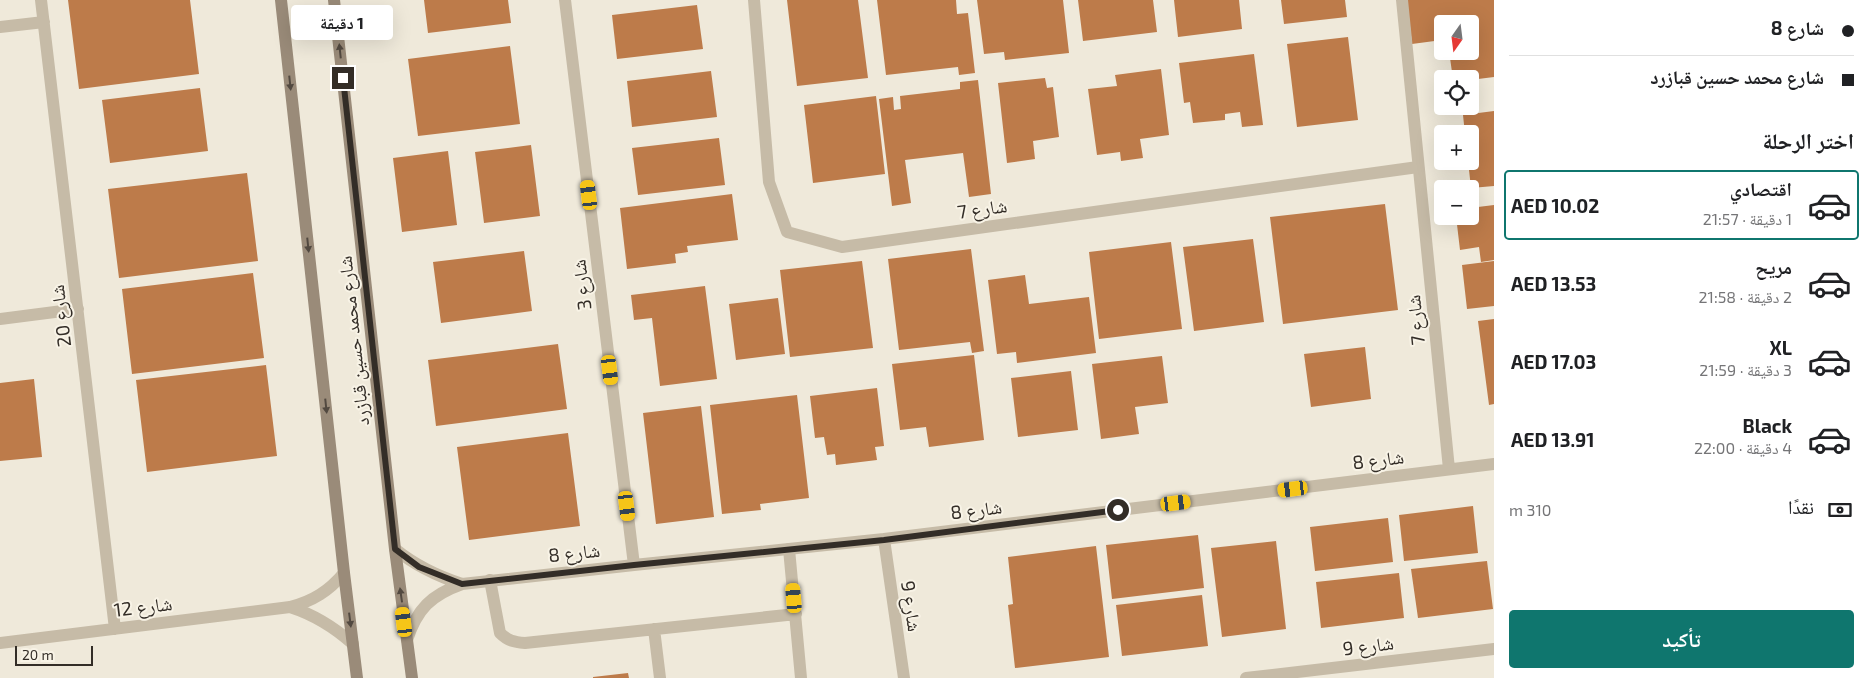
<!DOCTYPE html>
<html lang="ar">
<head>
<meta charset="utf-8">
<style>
  :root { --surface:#fff; --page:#f6f6f6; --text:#202124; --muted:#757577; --line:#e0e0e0; --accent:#0f766e }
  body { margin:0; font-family:"Exo 2","Noto Naskh Arabic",sans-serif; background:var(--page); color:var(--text); direction:rtl; height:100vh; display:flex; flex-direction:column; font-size:19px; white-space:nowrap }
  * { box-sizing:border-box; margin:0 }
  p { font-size:16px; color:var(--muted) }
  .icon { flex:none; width:28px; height:28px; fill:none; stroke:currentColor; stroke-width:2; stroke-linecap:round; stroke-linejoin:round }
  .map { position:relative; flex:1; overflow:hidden; direction:ltr }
  .sheet { display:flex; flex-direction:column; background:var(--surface); width:375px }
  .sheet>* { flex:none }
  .guide { display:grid; align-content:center; height:110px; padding:0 15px; background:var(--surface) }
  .needle { width:32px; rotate:194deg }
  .fabs { position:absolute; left:1434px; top:15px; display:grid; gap:10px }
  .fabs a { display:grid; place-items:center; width:45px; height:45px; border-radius:5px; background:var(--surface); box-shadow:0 5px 20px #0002; font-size:25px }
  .scale { position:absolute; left:15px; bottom:12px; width:78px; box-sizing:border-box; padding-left:5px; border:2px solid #332d27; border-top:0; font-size:14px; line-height:18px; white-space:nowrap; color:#332d27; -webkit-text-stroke:4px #f8f3e6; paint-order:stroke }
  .end { position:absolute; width:22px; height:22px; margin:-11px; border:6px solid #332d27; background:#fff; box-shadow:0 0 0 2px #fff }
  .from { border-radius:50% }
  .bubble { position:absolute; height:35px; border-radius:5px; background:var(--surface); box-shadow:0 5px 20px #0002; font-size:16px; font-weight:700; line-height:35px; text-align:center; direction:rtl }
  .car { position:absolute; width:15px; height:30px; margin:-15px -8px; border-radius:6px; box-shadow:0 0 4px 1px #0007; background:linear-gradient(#f5c518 24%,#345 0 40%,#f5c518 0 76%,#345 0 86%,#f5c518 0) }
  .guide b { display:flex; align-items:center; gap:18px; height:48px; font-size:19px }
  .guide b+b { border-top:1px solid var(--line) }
  .guide i { width:12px; height:12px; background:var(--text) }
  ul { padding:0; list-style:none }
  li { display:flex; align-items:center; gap:15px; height:70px; margin:0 10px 8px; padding:0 5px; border:2px solid transparent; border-radius:5px }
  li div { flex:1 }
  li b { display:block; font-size:19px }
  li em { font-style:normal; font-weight:700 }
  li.active { border-color:var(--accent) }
  li>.icon { width:45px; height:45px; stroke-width:1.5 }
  h2 { padding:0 15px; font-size:22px; line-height:60px }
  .pay { display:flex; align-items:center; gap:12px; height:55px; padding:0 15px; font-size:19px }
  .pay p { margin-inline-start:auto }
  .cta { display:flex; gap:10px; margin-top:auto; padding:10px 15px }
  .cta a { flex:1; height:58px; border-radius:5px; background:var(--accent); color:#fff; font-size:20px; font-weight:700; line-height:58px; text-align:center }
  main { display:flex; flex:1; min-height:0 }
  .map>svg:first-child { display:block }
  .building { fill:#bd7b4a }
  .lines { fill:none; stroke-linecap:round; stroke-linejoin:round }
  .lane { stroke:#c6bba7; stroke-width:12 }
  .street { stroke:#c6bba7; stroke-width:12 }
  .secondary { stroke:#9a8b79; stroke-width:12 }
  .oneway { fill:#524940 }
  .route { stroke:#332d27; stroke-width:6 }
  .labels { text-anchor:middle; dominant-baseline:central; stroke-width:4; stroke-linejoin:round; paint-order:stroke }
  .street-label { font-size:19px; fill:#332d27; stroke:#f8f3e6 }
</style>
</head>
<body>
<main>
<section class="sheet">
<div class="guide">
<b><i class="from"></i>شارع 8</b>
<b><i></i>شارع محمد حسين قبازرد</b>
</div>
<h2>اختر الرحلة</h2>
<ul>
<li class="active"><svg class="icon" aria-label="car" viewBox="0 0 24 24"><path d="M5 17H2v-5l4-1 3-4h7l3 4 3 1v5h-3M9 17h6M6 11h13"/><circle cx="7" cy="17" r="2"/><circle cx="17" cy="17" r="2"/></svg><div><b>اقتصادي</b><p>1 دقيقة · 21:57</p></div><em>AED 10.02</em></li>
<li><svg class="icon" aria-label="car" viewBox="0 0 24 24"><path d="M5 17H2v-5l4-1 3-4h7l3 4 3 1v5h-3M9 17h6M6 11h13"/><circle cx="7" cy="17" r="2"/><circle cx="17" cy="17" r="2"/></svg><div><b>مريح</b><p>2 دقيقة · 21:58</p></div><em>AED 13.53</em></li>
<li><svg class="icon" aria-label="car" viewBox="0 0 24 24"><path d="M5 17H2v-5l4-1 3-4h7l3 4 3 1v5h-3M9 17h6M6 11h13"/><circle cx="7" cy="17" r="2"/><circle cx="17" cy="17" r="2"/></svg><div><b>XL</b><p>3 دقيقة · 21:59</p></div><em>AED 17.03</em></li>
<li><svg class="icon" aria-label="car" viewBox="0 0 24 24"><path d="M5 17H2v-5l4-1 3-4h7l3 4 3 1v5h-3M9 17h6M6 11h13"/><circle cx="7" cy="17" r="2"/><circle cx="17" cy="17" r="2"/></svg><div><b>Black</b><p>4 دقيقة · 22:00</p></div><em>AED 13.91</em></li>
</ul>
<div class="pay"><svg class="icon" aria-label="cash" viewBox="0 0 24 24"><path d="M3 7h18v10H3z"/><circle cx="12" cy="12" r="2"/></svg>نقدًا<p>310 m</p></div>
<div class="cta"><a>تأكيد</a></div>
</section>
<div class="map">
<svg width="1494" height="678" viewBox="0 0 1494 678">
  <rect width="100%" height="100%" fill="#efe9da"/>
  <path class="building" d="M68,0H190L199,74L79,89Z
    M424,0H508L511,23L428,33Z
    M787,0H858L868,78L797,86Z
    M877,0H956L957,14L968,13L975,73L959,75L958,67L886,75Z
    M977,0H1063L1069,53L1005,60L1004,52L984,54Z
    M1078,0H1153L1157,32L1083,41Z
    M1174,0H1239L1242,29L1178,37Z
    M1281,0H1345L1347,17L1284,24Z
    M1407,0H1494V77L1470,80L1453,79L1449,51H1470V24H1442V40L1412,44Z
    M697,5L703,49L617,59L612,15Z
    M1348,37L1358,120L1297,127L1287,44Z
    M510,46L520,124L418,136L408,59Z
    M1254,54L1263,125L1242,127L1240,112L1225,114V120L1193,123L1190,102L1184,103L1179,63Z
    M1161,69L1169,135L1140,139L1143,158L1121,161L1120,152L1097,155L1088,89L1117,86L1115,75Z
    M711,71L717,117L632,127L627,81Z
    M1045,78L1047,88L1053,87L1059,137L1033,141L1035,159L1007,163L998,83Z
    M978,80L991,194L969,197L963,153L905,160L911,203L892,206L879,99L893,97L894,110L901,109L900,96L960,89V82Z
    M200,88L208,151L110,163L102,100Z
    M876,96L885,174L813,183L804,105Z
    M1494,111V186L1471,188L1468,161H1470V134H1465L1463,115Z
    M719,138L725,185L638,195L632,148Z
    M531,145L540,216L484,223L475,152Z
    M448,151L457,225L402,232L393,158Z
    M247,173L258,261L119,278L108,189Z
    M732,194L738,240L687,246L688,252L675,254L676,263L627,269L620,208Z
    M1385,204L1398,310L1283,324L1270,217Z
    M1494,205V260L1481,262L1479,247L1460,250L1456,216H1470V208Z
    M1253,239L1264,322L1194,331L1183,247Z
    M1171,242L1182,329L1099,339L1089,252Z
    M971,249L984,351L972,353L970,342L899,350L888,259Z
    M524,251L532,311L441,323L433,262Z
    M862,261L873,348L790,357L780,270Z
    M1494,261V306L1467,309L1462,265Z
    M253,273L264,358L132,374L122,289Z
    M1025,275L1029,304L1089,297L1096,353L1017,363L1016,352L997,354L988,280Z
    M705,286L717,379L660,386L652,318L634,320L631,295Z
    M778,298L785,354L736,360L729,304Z
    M1494,319V404L1489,405L1478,321Z
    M558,344L567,409L436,426L428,360Z
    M1365,347L1371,399L1311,407L1304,354Z
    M974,355L984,440L929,447L926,427L900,430L892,364Z
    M1162,356L1168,403L1135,407L1139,434L1101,439L1092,364Z
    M266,365L277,456L147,472L136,380Z
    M1071,371L1078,430L1018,437L1011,378Z
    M34,379L42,457L0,461V383Z
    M877,388L884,446L875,447L877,460L836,465L835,454L827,455L824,437L815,438L810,396Z
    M797,395L809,498L760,504L761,510L722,514L710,405Z
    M701,406L714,517L656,524L643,413Z
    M568,433L580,526L469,540L457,447Z
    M1473,506L1478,553L1404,561L1399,515Z
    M1388,518L1393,562L1315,571L1310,527Z
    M1198,535L1204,588L1112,599L1106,545Z
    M1276,541L1286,629L1222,637L1211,548Z
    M1096,546L1109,657L1015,668L1008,605L1013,604L1008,557Z
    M1487,561L1493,609L1418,618L1411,569Z
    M1399,573L1404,618L1321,628L1316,582Z
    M1202,595L1208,646L1122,656L1116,605Z
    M628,673L629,678H593V677Z"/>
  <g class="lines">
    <path class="lane" d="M789,549L801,678
      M490,580L500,633C508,641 514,642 525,643L796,614
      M654,629L660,678"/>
    <path class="street" d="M41,0L115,629
      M565,0L634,565
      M754,0L769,182L787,232L842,247L1418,167
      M1402,0L1449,469
      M0,27L44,22
      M0,319L78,309
      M884,539L904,678
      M395,549C416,566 437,576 462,584
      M290,607C315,615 334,627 353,644
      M407,640C417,609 431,595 462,584L634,565L884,539L1494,464
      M0,643L290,607C313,601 329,591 344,573
      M1246,678L1494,649"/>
    <path class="secondary" d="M281,0L344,573L357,678
      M334,0L395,549L412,678"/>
  </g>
  <defs><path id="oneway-solid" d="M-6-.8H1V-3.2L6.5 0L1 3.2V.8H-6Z" transform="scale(1.25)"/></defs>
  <g class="oneway">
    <use href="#oneway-solid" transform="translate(340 51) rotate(-96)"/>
    <use href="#oneway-solid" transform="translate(290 83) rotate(84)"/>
    <use href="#oneway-solid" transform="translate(308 245) rotate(84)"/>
    <use href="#oneway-solid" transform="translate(326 406) rotate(84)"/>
    <use href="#oneway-solid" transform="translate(401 595) rotate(-98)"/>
    <use href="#oneway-solid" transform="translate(350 620) rotate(83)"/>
  </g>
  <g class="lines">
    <path class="route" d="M343,78L395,549L419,567L462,584L634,565L884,540L1118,510"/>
  </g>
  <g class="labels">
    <g class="street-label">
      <text transform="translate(982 208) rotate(-8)">شارع 7</text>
      <text transform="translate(581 285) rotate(-97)">شارع 3</text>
      <text transform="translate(60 316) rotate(-97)">شارع 20</text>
      <text transform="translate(1415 320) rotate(-96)">شارع 7</text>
      <text transform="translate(353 341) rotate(-96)">شارع محمد حسين قبازرد</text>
      <text transform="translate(1378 459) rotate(-7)">شارع 8</text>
      <text transform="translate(976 509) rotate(-7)">شارع 8</text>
      <text transform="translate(574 552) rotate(-6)">شارع 8</text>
      <text transform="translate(143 606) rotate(-7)">شارع 12</text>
      <text transform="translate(912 606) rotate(82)">شارع 9</text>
      <text transform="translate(1368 645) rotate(-7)">شارع 9</text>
    </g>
  </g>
</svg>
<div class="fabs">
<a><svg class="needle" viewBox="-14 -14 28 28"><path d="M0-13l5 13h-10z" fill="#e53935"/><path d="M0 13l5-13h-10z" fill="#757577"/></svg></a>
<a><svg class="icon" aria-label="locate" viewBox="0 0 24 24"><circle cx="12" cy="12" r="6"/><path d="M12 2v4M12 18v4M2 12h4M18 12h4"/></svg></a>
<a>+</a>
<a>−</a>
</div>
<div class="scale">20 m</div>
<i class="end from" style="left:1118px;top:510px"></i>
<i class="end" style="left:343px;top:78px"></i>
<div class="bubble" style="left:291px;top:5px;width:102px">1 دقيقة</div>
<i class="car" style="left:589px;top:195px;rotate:353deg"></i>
<i class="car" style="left:610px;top:370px;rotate:173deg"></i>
<i class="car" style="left:1293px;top:489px;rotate:263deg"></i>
<i class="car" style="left:1176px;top:503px;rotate:83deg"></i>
<i class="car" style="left:627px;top:506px;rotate:173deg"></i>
<i class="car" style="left:794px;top:598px;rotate:355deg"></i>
<i class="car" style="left:404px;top:622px;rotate:353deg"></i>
</div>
</main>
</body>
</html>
